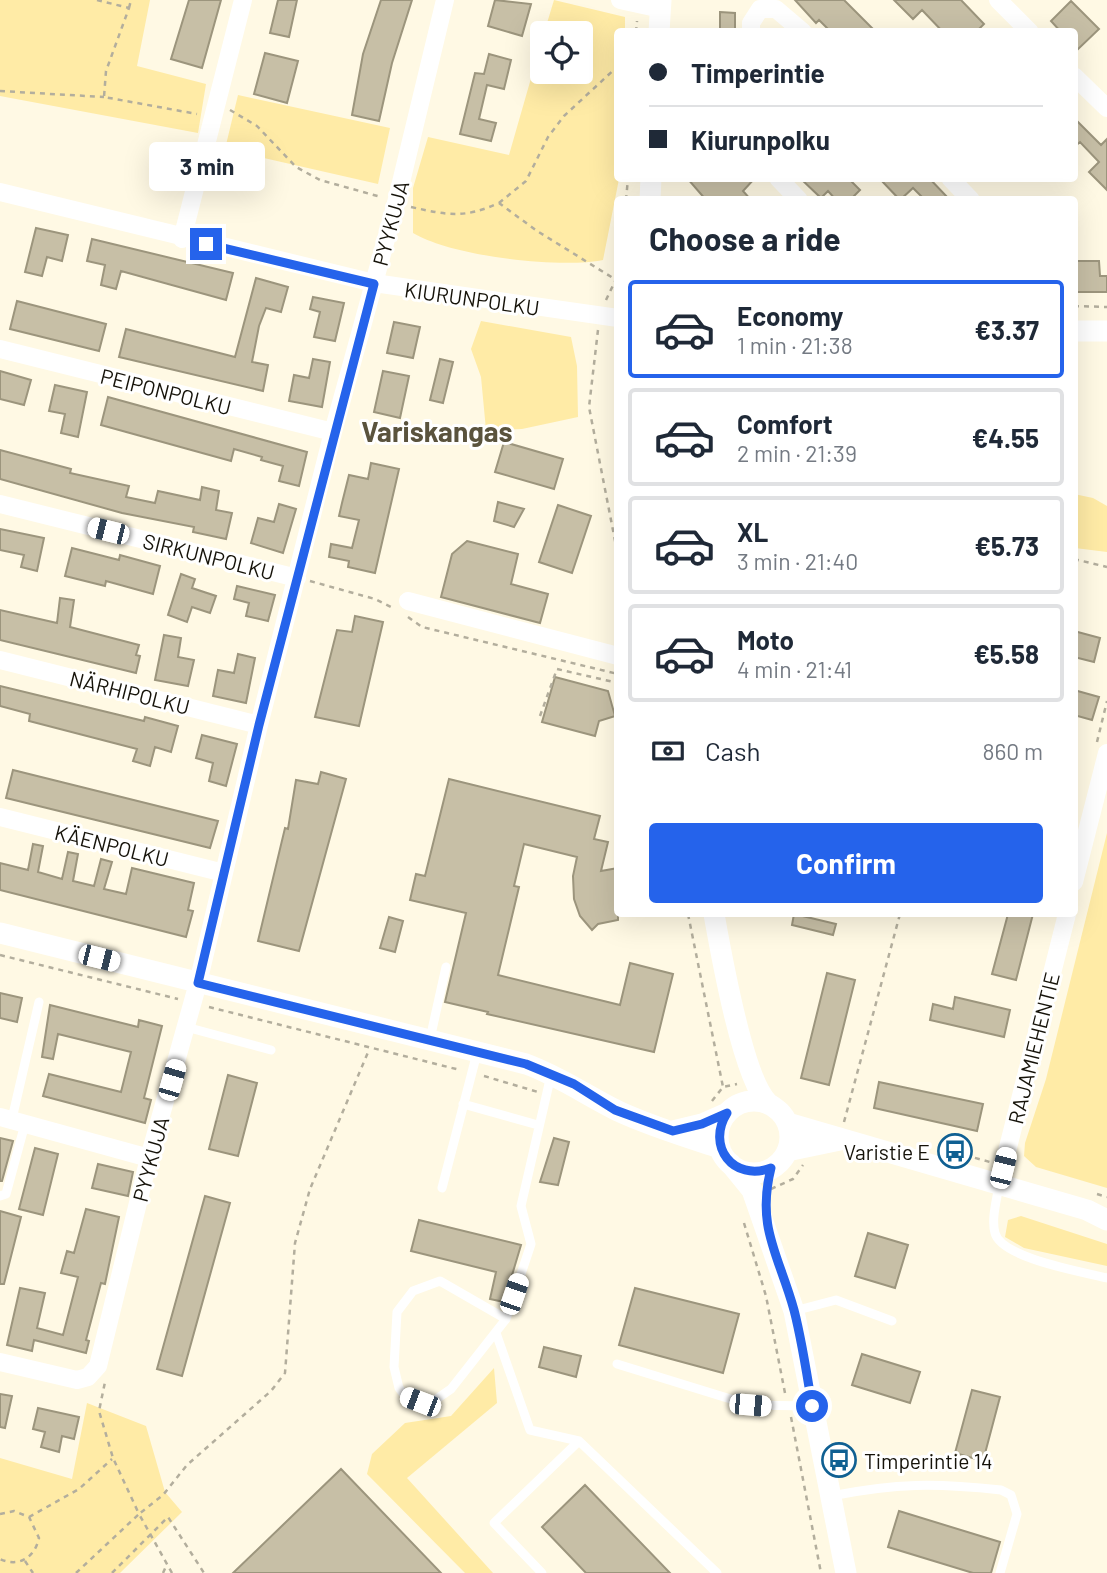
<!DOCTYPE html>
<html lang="en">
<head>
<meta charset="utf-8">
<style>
  :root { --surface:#fff; --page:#f2f2f3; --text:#1f2937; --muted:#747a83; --line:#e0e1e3; --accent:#2563eb }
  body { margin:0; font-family:Barlow,sans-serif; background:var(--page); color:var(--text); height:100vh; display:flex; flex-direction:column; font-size:26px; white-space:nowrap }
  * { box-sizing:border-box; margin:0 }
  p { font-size:23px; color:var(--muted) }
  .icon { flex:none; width:38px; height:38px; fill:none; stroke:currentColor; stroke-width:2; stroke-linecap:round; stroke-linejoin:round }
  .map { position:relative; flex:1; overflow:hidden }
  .panel { position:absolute; left:614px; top:196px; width:464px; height:721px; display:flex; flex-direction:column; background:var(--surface); border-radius:7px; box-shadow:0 7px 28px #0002 }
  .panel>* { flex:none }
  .top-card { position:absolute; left:614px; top:28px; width:464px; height:154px; border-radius:7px; box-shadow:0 7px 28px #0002; display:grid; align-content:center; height:154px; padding:0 35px; background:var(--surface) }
  .controls { position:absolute; left:530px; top:21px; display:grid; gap:14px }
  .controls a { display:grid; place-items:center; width:63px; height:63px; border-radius:7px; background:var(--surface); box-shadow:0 7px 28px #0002; font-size:35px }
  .end { position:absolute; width:32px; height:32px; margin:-16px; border:9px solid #2563eb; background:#fff; box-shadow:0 0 0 4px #fff }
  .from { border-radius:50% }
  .bubble { position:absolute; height:49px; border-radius:7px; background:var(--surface); box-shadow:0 7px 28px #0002; font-size:23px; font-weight:700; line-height:49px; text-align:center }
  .car { position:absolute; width:21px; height:42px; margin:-21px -10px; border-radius:9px; box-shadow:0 0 5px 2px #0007; background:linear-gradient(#fff 24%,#345 0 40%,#fff 0 76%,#345 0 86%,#fff 0) }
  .top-card b { display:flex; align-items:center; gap:24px; height:66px; font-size:26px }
  .top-card b+b { border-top:2px solid var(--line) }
  .top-card i { width:18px; height:18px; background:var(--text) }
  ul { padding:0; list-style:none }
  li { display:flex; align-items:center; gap:21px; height:98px; margin:0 14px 10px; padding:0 21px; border:4px solid var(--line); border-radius:7px }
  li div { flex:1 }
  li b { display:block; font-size:26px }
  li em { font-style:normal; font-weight:700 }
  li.active { border-color:var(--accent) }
  li>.icon { width:63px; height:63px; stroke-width:1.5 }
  h2 { padding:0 35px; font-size:32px; line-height:84px }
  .pay { display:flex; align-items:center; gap:18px; height:77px; padding:0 35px; font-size:26px }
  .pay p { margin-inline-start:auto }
  .action { display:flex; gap:14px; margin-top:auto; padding:14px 35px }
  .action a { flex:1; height:80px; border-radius:7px; background:var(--accent); color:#fff; font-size:28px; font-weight:700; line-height:80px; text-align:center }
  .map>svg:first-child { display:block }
  .green { fill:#ffeba6 }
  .building { fill:#c7bfa6; stroke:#9c957d; stroke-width:2 }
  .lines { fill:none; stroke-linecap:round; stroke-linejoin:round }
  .path { stroke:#b3ae9d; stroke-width:2.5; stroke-dasharray:5 5; stroke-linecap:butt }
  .service { stroke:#fff; stroke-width:9 }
  .minor { stroke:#fff; stroke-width:18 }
  .tertiary { stroke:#fff; stroke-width:21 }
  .route { stroke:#2563eb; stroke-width:9 }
  .labels { text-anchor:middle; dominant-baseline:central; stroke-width:6; stroke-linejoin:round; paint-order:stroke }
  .street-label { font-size:21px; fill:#151209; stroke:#fff }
  .poi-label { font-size:21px; fill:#151209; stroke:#fff; text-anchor:end }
  .district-label { font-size:28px; font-weight:bold; fill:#5a533d; stroke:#fff }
</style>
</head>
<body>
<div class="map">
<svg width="1107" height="1573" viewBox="0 0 1107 1573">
  <rect width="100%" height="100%" fill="#fff9e4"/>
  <path class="green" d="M0,0H150L137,66L206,84L198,133L0,96Z
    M554,0L625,17V31L618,32L619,179L603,260C559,269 451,256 413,233V188L428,137L509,155L542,40V72H581V33H544Z
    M238,95L390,128L378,184L225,149Z
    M481,321L571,337L577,366L578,417L522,429L486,430L481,377L471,349Z
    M1074,494L1093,498L1107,506V552L1075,548Z
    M1107,833V1188L1036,1167L1024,1156L1025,1143L1046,1079Z
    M1021,1216L1107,1244V1266L1024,1248L1005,1237L1008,1220Z
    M494,1368L497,1403L407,1478L493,1573H465L367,1474L372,1454L405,1423L451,1416Z
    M87,1403L146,1426L165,1492L182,1512L120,1573H0V1458L72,1479Z"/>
  <path class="building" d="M189,0H221L202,68L171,59Z
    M278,0H297L289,37L270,33Z
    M381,0H412L392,63L379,121L352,115L363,54Z
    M495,0L531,4L522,36L488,26Z
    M795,0H844L876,32H831L819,20L816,23Z
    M894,0H961L984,24L976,32H943L922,10L913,19Z
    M1071,1L1099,29L1074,53V32H1061L1051,21Z
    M720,12L735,13V32H720Z
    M265,53L298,61L287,103L254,94Z
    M489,54L511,60L504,89L487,85L479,119L496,123L491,141L460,134L475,73L484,74Z
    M1074,118L1101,145L1107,139V190L1089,172L1099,162L1080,142L1074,147Z
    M687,178H755L743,191L751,200H706Z
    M800,178H848L860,190L850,200H836L828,191L821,198Z
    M879,178H929L950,200H925L913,188L900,200Z
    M36,228L68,235L62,261L47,257L42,276L25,272Z
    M92,239L233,273L226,300L121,271L116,289L101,285L105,265L87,261Z
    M1074,261H1099L1100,276H1107V292H1074Z
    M256,278L288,287L281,312L266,308L259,326L252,362L268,365L263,391L119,357L126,329L235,357Z
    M313,297L344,303L335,341L314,337L320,312L310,309Z
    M17,301L106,324L99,351L10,329Z
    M394,322L420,327L413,358L387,353Z
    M313,359L330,362L322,407L289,401L294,375L309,378Z
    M440,359L453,362L443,403L430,400Z
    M0,371L31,380L24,405L0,399Z
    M383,371L409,376L400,418L374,412Z
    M55,385L87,392L78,437L61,433L65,414L49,411Z
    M108,397L307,452L299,486L279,481L283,466L261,460L262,457L234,449L231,461L101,425Z
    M504,442L563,459L554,489L495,472Z
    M0,450L71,469L70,473L129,486L126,497L155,503L158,491L200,500L202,487L219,491L216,510L232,513L226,539L193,532L194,527L122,513L0,479Z
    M371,463L399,469L375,573L348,567L349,561L329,557L331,544L352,548L359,520L339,516L342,503L349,475L368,479Z
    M498,502L524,509L514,527L494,521Z
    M279,504L296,509L283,553L251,543L258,518L274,522Z
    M558,505L591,516L572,573L539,562Z
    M0,529L44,538L37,571L21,567L24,555L0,550Z
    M467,541L518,554L511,584L548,594L540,623L441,597L452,554Z
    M72,548L119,560L120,555L160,566L153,594L106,581L105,586L65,576Z
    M181,574L195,579L192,588L216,596L210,613L192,607L187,622L168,615Z
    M237,586L275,595L268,621L246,616L249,603L234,599Z
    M60,598L74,600L70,627L139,645L136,655L140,656L136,673L0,640V610L57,623Z
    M355,616L383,622L359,726L315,717L337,630L352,632Z
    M1074,631L1100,638L1094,662L1074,657Z
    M164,635L181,638L178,657L194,660L188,686L155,680Z
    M238,654L255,658L246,703L213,696L218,670L234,673Z
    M555,677L608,691L615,716L599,721L595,736L542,722Z
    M0,686L144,721L145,717L178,726L171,752L155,747L150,766L133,761L137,749L29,721L30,714L0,706Z
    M1074,690L1099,697L1092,720L1074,715Z
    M202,735L237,744L226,786L209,781L213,763L196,758Z
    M13,770L218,821L210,848L6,798Z
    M321,772L346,779L299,951L258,941L285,828L288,829L296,780L318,784Z
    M449,779L600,816L594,839L608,842L601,871L618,868V920L598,924L592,930L580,916L574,899L573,876L577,857L524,844L514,886L519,887L498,975L620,1005L630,963L673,974L654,1052L487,1014L488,1012L445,1002L466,913L410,900L416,874L425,876Z
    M33,844L43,846L38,872L62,879L68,852L78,854L73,881L94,886L101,859L112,862L104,889L126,894L132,868L194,883L188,910L193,911L186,937L0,890V863L28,870Z
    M794,914L836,924L833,935L792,925Z
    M1008,914H1033L1016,980L992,974Z
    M389,917L403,921L395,952L380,948Z
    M827,973L855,980L829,1085L801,1078Z
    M0,993L22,998L17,1022L0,1018Z
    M955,997L1010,1010L1004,1037L930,1020L933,1004L953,1009Z
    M50,1005L138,1027L139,1020L162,1026L144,1098L151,1100L145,1123L43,1096L49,1074L121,1092L131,1052L58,1034L53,1059L42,1057Z
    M228,1075L257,1083L238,1156L209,1149Z
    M879,1082L983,1104L977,1131L874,1108Z
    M0,1138L13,1141L2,1181H0Z
    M554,1138L569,1142L558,1185L540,1182Z
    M35,1148L58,1154L43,1215L19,1209Z
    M98,1164L133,1172L128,1196L92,1188Z
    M205,1196L230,1203L182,1376L157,1369Z
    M86,1209L119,1217L105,1284L101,1283L86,1340L89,1341L86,1353L34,1340L32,1351L7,1345L20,1288L45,1293L37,1328L63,1335L78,1277L61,1273L67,1251L74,1253Z
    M0,1211L21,1217L4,1284H0Z
    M419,1220L521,1245L504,1302L490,1299L496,1272L411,1251Z
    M868,1233L908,1245L895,1288L855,1276Z
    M635,1288L739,1314L723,1373L619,1345Z
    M544,1347L581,1356L576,1377L539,1367Z
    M862,1354L920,1372L910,1403L852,1385Z
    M972,1390L1000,1397L983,1461L955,1453Z
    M0,1394L12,1396L5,1428L0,1427Z
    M38,1408L79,1417L74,1439L62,1436L59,1452L41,1447L45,1432L33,1429Z
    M341,1469L441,1573H233Z
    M585,1485L670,1573H586L542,1527Z
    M899,1511L1000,1542L991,1573H973L888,1547Z"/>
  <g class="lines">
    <path class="path" d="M97,0L129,8L106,71L104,97L197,114
      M129,8L131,0
      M636,32L637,21
      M0,91L104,97
      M230,110L257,126L296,167L320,180L381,197
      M626,200L628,178
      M499,203L526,181L548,137L564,116L618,66
      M411,207C448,215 463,219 499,203L537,231L618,281
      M606,300L618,275
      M1074,306L1107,307
      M598,330L589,407L618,556
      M1074,559L1107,567
      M310,581L375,599L393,608
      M408,617L422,627L618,674
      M540,716L557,669L618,683
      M1097,742L1107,701
      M688,914L723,1087
      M0,955L178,999
      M209,1007L460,1070
      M484,1076L538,1092
      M712,1101L723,1087L737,1084
      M844,1122L900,914
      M946,1150L990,1162
      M771,1189L793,1179L803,1165
      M1097,1194L1107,1197
      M744,1223L766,1296L785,1393
      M791,1417L821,1573
      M0,1514L14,1511L29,1517L39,1538C35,1557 19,1568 0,1559
      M29,1517L79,1489L112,1459
      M25,1561L33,1573
      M76,1573L139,1514L113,1458L99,1411L105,1382
      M112,1573L168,1517L204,1573
      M163,1573L167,1564
      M172,1573L139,1514L163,1495L187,1465L271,1391L285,1373L295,1243L310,1189L369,1050"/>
    <path class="service" d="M186,1027L271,1050
      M430,1039L446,967
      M463,1104L538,1125
      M12,1119L39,1002
      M999,1185C997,1199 991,1219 995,1233C1001,1258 1083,1272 1107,1278
      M442,1188L477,1053
      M0,1196L6,1194L25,1124
      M794,1311L836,1300L892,1321
      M506,1319L440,1281L413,1291L397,1312L394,1367L399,1388L406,1397L420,1403L435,1400L451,1389L506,1319L531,1244L521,1206L551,1075
      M496,1333L530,1430L579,1441L717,1573
      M617,1364L750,1405L812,1406
      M831,1496C897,1483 935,1483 1001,1490L1011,1495L1017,1514L1000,1573
      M542,1573L494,1523L579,1441"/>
    <path class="minor" d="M620,0L661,9
      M998,0L1030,32
      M751,32V23L760,9H776L803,32
      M1074,76L1107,108
      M778,178L799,200
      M950,178L971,200
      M0,192L374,283L618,318
      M182,239L243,0
      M0,349L333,432
      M0,504L297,578
      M408,601L618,656
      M0,660L259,725
      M0,817L224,873
      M1074,882L1107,753
      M0,1117L149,1158
      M999,1183L1067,914
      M0,1362L77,1380L88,1377L98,1366L149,1158L198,983L259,725L333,432L396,203L445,0"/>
    <path class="tertiary" d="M659,32L661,0
      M650,200L651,178
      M1074,331H1107
      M714,914C721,953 743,1079 768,1103
      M0,933L526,1064C559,1076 586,1095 618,1111C650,1126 686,1137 720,1148
      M718 1137a36 36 0 1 1 72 0a36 36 0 1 1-72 0Z
      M788,1123L1087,1210L1107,1220
      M673,1131L702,1124L727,1113
      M787,1151L840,1140
      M730,1163L752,1190L794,1311L846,1573"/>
  </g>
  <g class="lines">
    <path class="route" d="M206,244L374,284L259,725L198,983L526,1064L574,1084L615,1110L673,1131L702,1124L727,1113C706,1146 733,1182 771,1168C756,1228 779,1255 794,1310C802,1341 807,1374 812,1406"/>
  </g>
  <defs>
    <g id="bus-ring" transform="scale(1.75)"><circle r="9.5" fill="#fff" stroke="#106092" stroke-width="1.5"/><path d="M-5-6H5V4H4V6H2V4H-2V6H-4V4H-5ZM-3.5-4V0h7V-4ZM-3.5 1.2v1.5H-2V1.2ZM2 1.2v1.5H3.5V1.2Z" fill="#106092"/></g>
  </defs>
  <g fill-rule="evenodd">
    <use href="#bus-ring" x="955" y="1151"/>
    <use href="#bus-ring" x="839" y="1460"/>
  </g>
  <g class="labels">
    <g class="street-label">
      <text transform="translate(390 223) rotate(-75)">PYYKUJA</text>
      <text transform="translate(472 298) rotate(8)">KIURUNPOLKU</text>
      <text transform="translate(166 391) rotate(14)">PEIPONPOLKU</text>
      <text transform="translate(209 556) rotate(14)">SIRKUNPOLKU</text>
      <text transform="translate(130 692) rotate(14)">NÄRHIPOLKU</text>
      <text transform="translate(112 845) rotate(14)">KÄENPOLKU</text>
      <text transform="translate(1033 1048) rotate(-76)">RAJAMIEHENTIE</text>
      <text transform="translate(150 1159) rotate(-75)">PYYKUJA</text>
    </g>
    <g class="poi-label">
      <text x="930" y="1151">Varistie E</text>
      <text x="864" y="1460" text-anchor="start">Timperintie 14</text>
    </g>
    <g class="district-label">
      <text x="437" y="431">Variskangas</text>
    </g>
  </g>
</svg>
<div class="controls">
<a><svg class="icon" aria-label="locate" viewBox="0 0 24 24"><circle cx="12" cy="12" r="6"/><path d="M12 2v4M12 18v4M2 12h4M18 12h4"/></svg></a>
</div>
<i class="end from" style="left:812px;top:1406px"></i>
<i class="end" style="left:206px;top:244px"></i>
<div class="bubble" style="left:149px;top:142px;width:116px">3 min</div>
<i class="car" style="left:108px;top:531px;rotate:284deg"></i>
<i class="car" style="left:99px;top:958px;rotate:104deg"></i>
<i class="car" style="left:172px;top:1080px;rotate:16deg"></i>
<i class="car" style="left:1003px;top:1168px;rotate:14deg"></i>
<i class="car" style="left:514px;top:1294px;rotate:19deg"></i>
<i class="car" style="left:420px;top:1402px;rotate:291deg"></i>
<i class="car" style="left:750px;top:1405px;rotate:95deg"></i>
<div class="top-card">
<b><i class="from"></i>Timperintie</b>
<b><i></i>Kiurunpolku</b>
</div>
<section class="panel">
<h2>Choose a ride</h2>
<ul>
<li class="active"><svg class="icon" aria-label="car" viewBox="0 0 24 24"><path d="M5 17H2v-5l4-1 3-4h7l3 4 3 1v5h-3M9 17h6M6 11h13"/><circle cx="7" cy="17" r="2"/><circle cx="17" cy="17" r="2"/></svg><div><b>Economy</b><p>1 min · 21:38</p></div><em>€3.37</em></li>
<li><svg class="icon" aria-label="car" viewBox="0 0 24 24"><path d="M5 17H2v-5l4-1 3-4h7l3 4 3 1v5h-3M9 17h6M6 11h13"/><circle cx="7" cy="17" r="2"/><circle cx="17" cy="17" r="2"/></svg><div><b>Comfort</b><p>2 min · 21:39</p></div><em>€4.55</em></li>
<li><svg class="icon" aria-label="car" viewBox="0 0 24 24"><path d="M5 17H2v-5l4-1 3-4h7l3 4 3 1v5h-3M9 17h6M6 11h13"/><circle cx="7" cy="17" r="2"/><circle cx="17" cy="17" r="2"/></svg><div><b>XL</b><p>3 min · 21:40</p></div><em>€5.73</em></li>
<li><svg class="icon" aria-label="car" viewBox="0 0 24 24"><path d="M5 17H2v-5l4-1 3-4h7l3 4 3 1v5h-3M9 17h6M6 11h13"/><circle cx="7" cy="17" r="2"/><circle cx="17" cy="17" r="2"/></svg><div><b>Moto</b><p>4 min · 21:41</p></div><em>€5.58</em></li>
</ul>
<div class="pay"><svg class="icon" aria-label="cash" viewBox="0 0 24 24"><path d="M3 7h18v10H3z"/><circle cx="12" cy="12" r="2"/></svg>Cash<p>860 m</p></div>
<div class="action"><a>Confirm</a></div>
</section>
</div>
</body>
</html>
